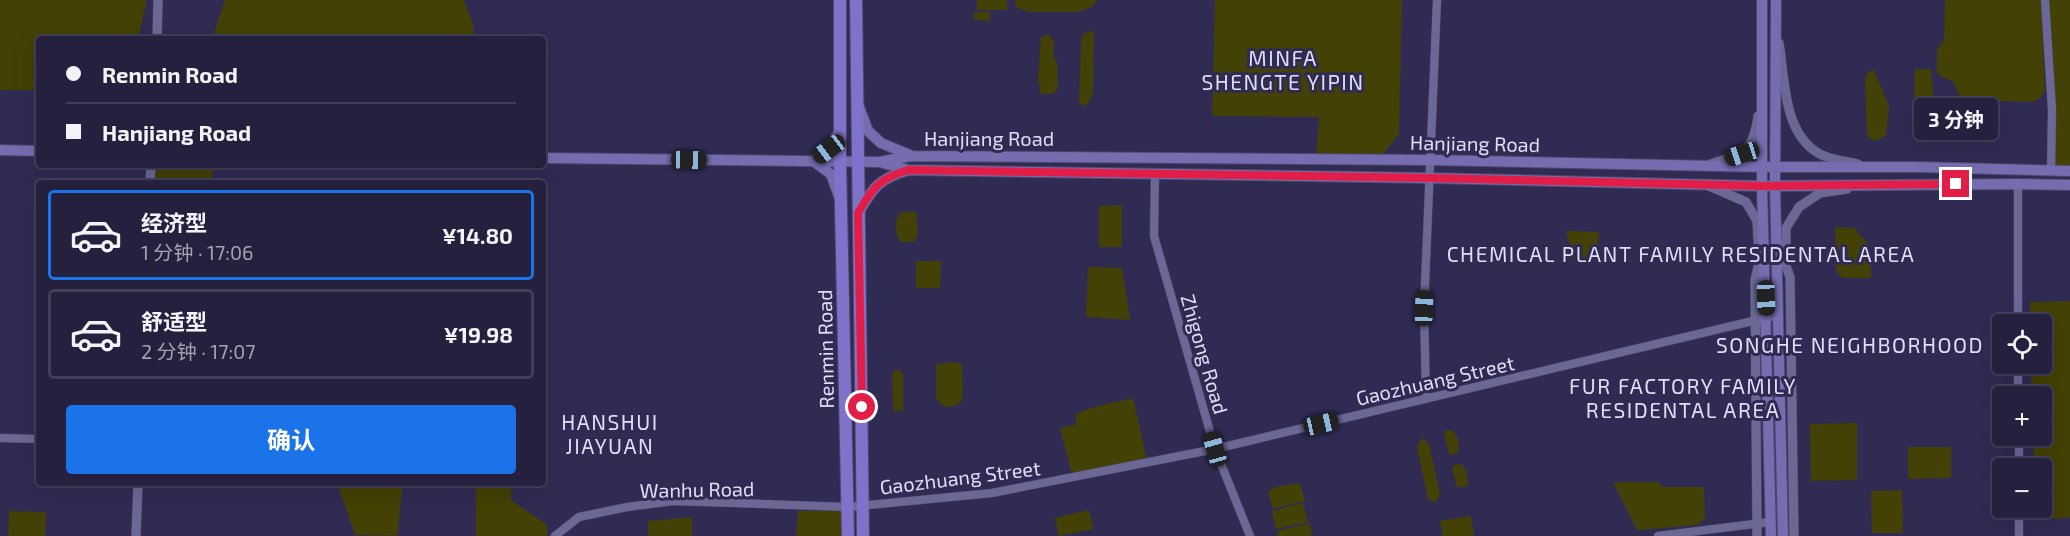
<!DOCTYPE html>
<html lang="zh">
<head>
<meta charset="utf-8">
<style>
  :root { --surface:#24203e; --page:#2c2845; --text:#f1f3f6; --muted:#a3a3b0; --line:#413e58; --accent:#1a73e8 }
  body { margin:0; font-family:"Exo 2","Noto Sans SC",sans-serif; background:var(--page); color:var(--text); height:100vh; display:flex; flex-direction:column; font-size:22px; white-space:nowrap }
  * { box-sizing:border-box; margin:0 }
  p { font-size:20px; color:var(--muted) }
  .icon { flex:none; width:33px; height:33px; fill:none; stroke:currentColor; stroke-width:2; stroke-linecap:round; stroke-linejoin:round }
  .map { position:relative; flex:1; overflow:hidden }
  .drawer { position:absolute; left:36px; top:180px; width:510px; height:306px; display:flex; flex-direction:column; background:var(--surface); border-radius:6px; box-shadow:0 6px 24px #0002,0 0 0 2px var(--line) }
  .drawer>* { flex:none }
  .top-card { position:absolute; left:36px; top:36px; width:510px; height:132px; border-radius:6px; box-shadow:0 6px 24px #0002,0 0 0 2px var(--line); display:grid; align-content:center; height:132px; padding:0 30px; background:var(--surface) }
  .tools { position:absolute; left:1992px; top:314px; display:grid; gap:12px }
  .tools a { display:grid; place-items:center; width:60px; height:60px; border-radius:6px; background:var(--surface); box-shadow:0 6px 24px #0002,0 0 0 2px var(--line); font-size:30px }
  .end { position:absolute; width:27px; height:27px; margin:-14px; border:8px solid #e11d48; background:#fff; box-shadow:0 0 0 3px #fff }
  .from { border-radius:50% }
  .bubble { position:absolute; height:42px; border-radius:6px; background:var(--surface); box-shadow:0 6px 24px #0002,0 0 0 2px var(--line); font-size:20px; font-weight:700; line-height:42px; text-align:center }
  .car { position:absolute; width:18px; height:36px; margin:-18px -9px; border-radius:8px; box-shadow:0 0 4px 2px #0007; background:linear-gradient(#222 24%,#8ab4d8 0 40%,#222 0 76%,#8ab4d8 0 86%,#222 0) }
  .top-card b { display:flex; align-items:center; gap:21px; height:57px; font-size:22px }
  .top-card b+b { border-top:2px solid var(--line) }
  .top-card i { width:15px; height:15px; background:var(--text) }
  ul { padding:10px 0 0; list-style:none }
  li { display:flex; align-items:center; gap:18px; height:90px; margin:0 12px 9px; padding:0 18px; border:3px solid var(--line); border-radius:6px }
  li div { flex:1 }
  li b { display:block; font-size:22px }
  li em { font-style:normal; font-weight:700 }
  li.current { border-color:var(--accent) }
  li>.icon { width:54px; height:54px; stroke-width:1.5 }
  .action { display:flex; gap:12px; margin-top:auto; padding:12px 30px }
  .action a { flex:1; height:69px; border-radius:6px; background:var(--accent); color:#fff; font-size:24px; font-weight:700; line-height:69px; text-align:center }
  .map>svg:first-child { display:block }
  .green { fill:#434105 }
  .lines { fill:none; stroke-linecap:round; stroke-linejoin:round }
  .minor-casing { stroke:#4c476a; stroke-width:9 }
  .tertiary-casing { stroke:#4c476a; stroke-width:10 }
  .secondary-casing { stroke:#4c476a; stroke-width:12 }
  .primary-casing { stroke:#4c476a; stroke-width:14 }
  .minor { stroke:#6c6895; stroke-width:8 }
  .tertiary { stroke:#6c6895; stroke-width:9 }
  .secondary { stroke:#756db0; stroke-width:10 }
  .primary { stroke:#7f72ca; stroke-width:12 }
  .route { stroke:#e11d48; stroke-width:8 }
  .labels { text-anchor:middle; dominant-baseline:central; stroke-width:6; stroke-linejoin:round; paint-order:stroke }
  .street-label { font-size:20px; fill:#dfdef8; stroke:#302b53 }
  .neighbourhood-label { font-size:21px; letter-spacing:1.5px; fill:#dfdef8; stroke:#302b53 }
</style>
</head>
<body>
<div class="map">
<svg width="2070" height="536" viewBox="0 0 2070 536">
  <rect width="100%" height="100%" fill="#302b53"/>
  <path class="green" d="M0,0H147L138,39H39V90H0Z
    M225,0H464L473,24L475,39H212Z
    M977,0H1007V10H977Z
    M1015,0H1097L1093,6L1078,12H1029L1016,7Z
    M1215,0H1402L1399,134L1379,159H1316L1319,117L1212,116Z
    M1945,0H2041L2045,91L2039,99L2033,102L1966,100L1958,94L1953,81L1942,77L1937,73V50L1944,39Z
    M2045,0H2070V171H2051Z
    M974,12H990V21L974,20Z
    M1091,31L1094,33L1093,93L1088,104L1083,106L1079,103L1081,43L1083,34Z
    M1048,34L1054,41L1053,56L1057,62L1058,87L1053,94H1041L1038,80L1041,37Z
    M1915,69H1931L1934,104H1914Z
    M1874,70L1889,106L1886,135L1881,139L1874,141L1867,136L1865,80L1868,72Z
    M160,165H213L212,183H153L154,174Z
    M1122,205V247H1099V206Z
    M908,211L916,212L918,234L914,242H900C895,232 894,224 899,214Z
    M1835,227L1854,228L1870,246L1871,278H1842L1836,271Z
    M1566,231L1599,232L1598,246L1595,254L1574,261Z
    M916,261H941L940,288H916Z
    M1088,267L1122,268L1130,320L1086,317Z
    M2070,301V517C2033,527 2042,493 2042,468H2034L2033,435H2042V396H2032L2031,363H2042V324H2031L2030,302Z
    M955,362L962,364L963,395L960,403L950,407L943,406L936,399V367L937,364Z
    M895,370H900L903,374V411H893L892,373Z
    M1133,398L1147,460L1072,474L1060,428L1077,424L1075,415C1096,404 1111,404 1133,398Z
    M1857,423V480L1811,481L1810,424Z
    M1452,430C1458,435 1460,445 1458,453L1451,455L1449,453L1444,434L1445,431Z
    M1422,438L1429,444L1440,494L1435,503L1428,499L1417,447Z
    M1908,447H1951V478L1908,479Z
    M1461,464C1467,469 1469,479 1467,487H1457L1452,468L1454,465Z
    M1613,482H1659L1662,487H1704L1705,519L1697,525L1637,530Z
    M337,483H409L402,489L398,533L395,536L355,535Z
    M476,483H511V500L547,525V536H476Z
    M1297,483L1301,486L1305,501L1273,509L1268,492L1272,488Z
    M1902,490L1903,533H1872L1871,491Z
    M1303,503L1308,522L1276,529L1272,511Z
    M1089,510L1094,529L1059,536L1055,518Z
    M9,511L46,512L45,536H8Z
    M798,511H841V536H798L796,533Z
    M1471,516L1474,536H1443L1440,521Z
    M692,517V536H648V521Z
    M1310,523L1312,536H1278L1277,531Z"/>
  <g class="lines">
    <g class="minor-casing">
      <path id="minor" d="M2045,0L2052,110L2051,171
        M1155,175L1154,236L1215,449L1250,536
        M2018,184V324
        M2018,363V396
        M1426,399L1424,308L1437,0
        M2019,435V468
        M0,438L39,439
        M2019,507V536
        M555,536L579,517L627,507L673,501L848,507L992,493L1215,449L1778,315
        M1658,536L1770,522"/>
    </g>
    <g class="tertiary-casing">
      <path id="tertiary" d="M157,39L158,0
        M1779,43C1785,79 1783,132 1818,153C1829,160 1846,161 1858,164
        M1710,164C1743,154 1753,153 1758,116
        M150,183L151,165
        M1709,186L1746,202L1757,221L1759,258
        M1778,244L1790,277L1794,536
        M1786,257V228L1799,207L1820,193L1847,189
        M136,536L138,483
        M1757,536L1755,280L1761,254"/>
    </g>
    <g class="secondary-casing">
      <path id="secondary" d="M1762,0V186L1771,536
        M1776,0L1775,186L1783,536
        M859,107L868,131L881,143L910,155
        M0,150L39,151
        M543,158L880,162L910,156L1430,160L1763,167H1918L2070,171
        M883,163L908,170L1429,178L1762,186L2018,184L2070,185
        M839,196L831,174L813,161L829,149L840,130
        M859,212C873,187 879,179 908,170"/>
    </g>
    <g class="primary-casing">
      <path id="primary" d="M840,0V161L848,536
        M856,0L863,536"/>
    </g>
    <use href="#minor" class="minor"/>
    <use href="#tertiary" class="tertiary"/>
    <use href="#secondary" class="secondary"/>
    <use href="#primary" class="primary"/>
  </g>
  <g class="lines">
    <path class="route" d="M862,407L858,213C873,187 879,179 908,170L1429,178L1762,186L1956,184"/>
  </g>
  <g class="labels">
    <g class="street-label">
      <text x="989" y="138">Hanjiang Road</text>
      <text transform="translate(1475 143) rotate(1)">Hanjiang Road</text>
      <text transform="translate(825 349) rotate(-91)">Renmin Road</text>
      <text transform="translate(1205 354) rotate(74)">Zhigong Road</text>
      <text transform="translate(1435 380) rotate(-13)">Gaozhuang Street</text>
      <text transform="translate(960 477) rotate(-7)">Gaozhuang Street</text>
      <text transform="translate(697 489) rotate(-1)">Wanhu Road</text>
    </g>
    <g class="neighbourhood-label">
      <text x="1283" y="57">MINFA<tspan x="1283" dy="24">SHENGTE YIPIN</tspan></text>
      <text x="1681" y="253">CHEMICAL PLANT FAMILY RESIDENTAL AREA</text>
      <text x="1850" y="344">SONGHE NEIGHBORHOOD</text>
      <text x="1683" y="385">FUR FACTORY FAMILY<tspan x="1683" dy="24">RESIDENTAL AREA</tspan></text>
      <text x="610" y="421">HANSHUI<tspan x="610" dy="24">JIAYUAN</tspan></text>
    </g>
  </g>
</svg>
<div class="tools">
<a><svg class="icon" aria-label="locate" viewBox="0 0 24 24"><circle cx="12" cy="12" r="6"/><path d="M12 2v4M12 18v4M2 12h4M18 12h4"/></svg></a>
<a>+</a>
<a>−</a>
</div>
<i class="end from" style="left:862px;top:407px"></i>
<i class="end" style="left:1956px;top:184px"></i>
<div class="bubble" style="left:1914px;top:98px;width:84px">3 分钟</div>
<i class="car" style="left:829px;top:149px;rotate:233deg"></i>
<i class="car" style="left:1742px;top:154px;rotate:252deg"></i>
<i class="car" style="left:689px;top:160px;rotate:91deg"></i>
<i class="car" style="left:1766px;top:298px;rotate:178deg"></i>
<i class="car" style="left:1424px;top:308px;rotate:2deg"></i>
<i class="car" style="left:1321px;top:424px;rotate:77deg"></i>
<i class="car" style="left:1215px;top:449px;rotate:344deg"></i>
<div class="top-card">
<b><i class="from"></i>Renmin Road</b>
<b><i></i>Hanjiang Road</b>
</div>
<section class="drawer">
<ul>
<li class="current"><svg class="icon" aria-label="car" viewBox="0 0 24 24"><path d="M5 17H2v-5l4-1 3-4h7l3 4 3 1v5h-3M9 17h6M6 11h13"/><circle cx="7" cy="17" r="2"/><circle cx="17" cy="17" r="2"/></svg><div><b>经济型</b><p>1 分钟 · 17:06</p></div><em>¥14.80</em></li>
<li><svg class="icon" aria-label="car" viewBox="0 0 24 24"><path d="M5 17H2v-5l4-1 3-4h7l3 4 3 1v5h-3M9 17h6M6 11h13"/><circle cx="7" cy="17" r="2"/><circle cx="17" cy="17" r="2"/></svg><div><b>舒适型</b><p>2 分钟 · 17:07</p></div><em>¥19.98</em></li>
</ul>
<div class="action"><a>确认</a></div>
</section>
</div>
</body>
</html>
